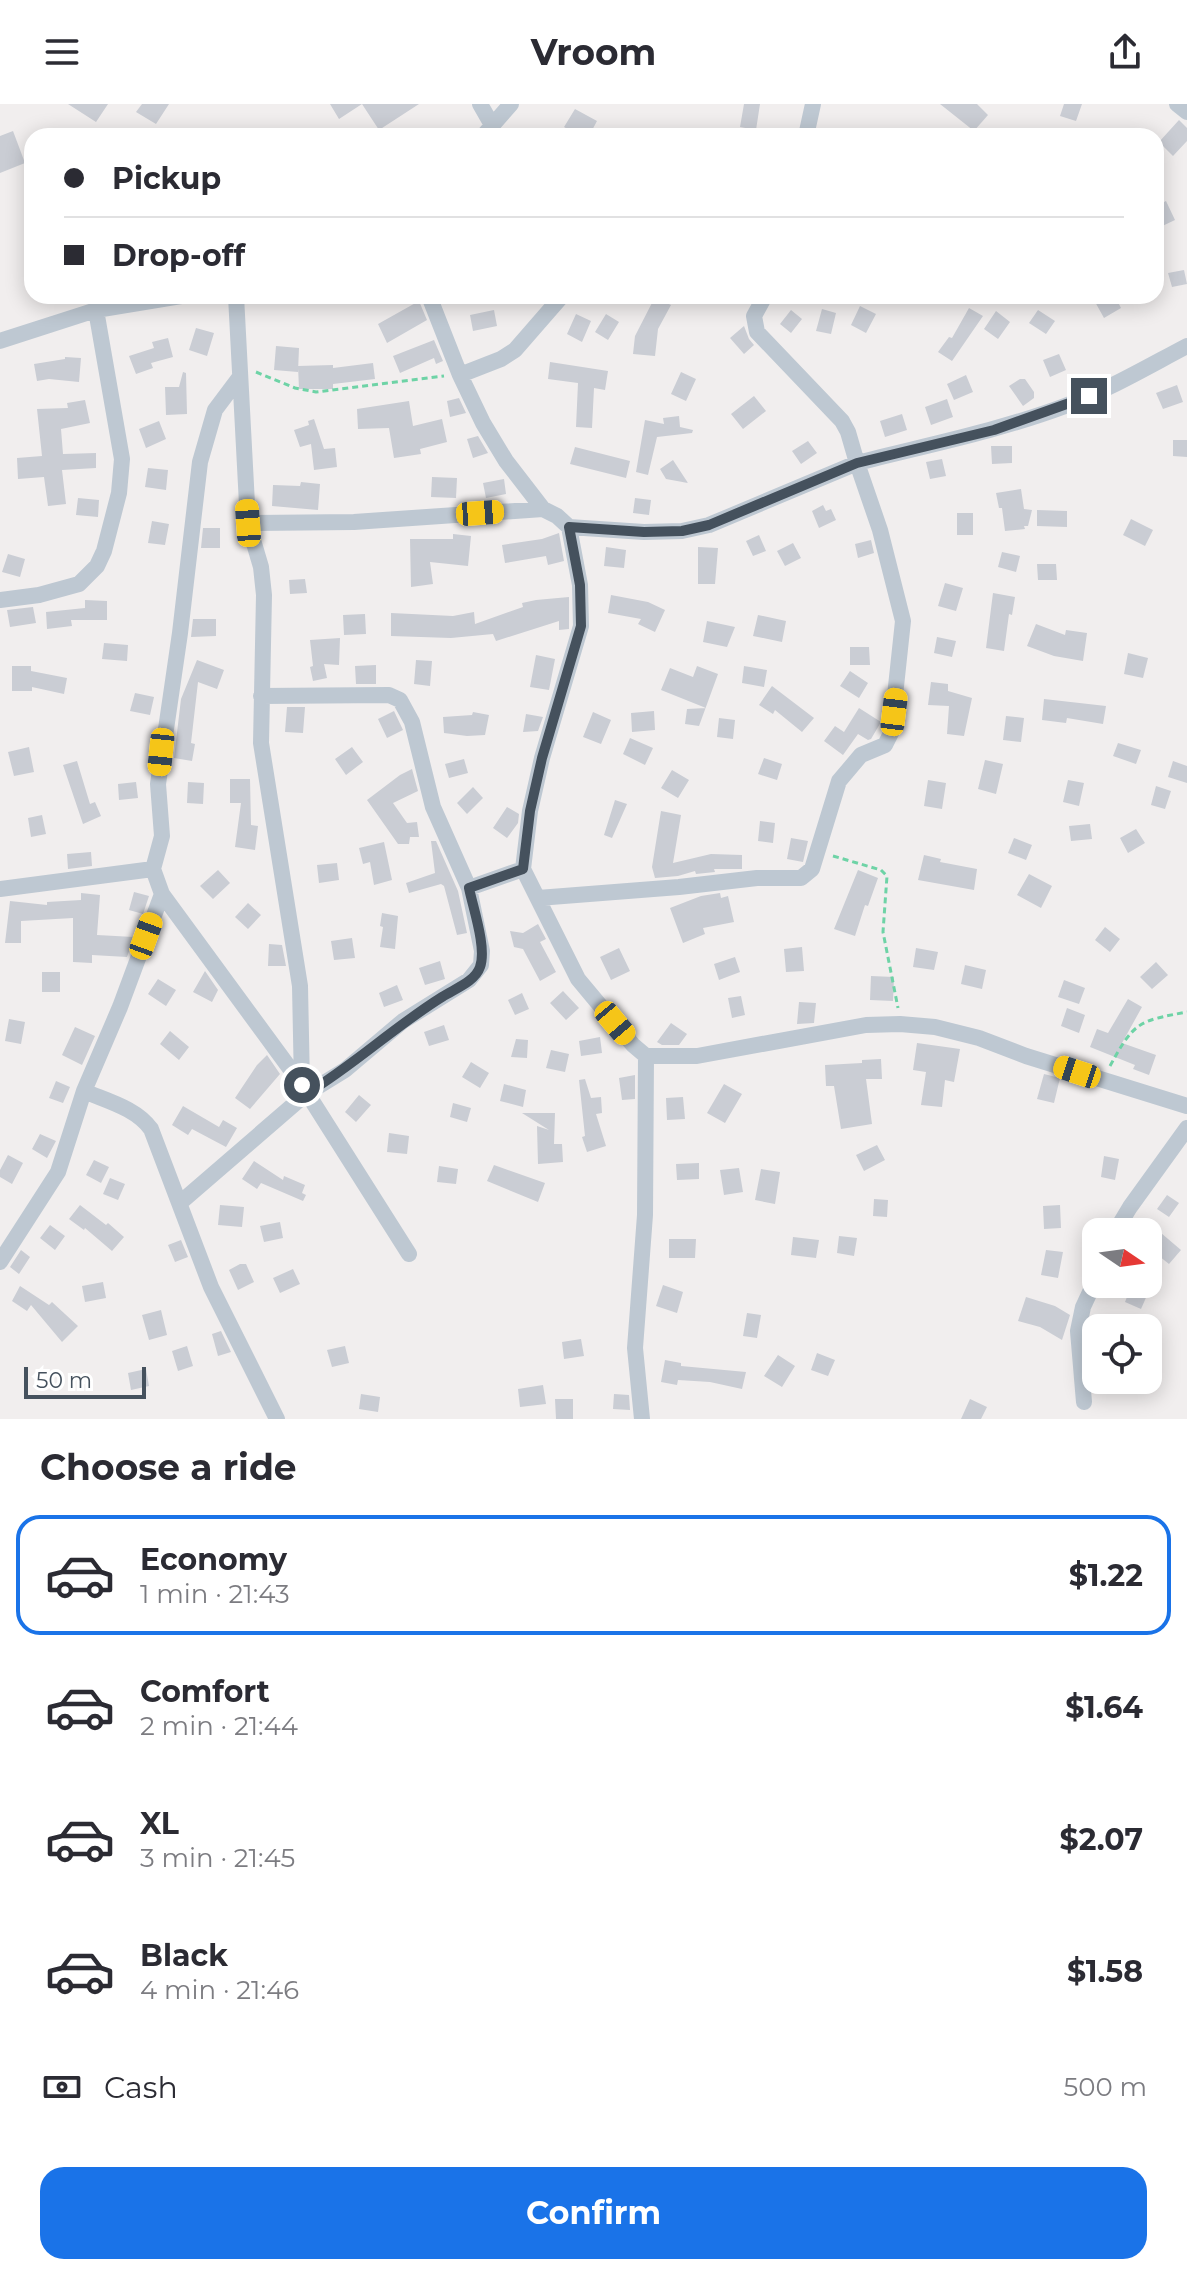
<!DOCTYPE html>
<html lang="en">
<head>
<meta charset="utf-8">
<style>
  :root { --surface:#fff; --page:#f7f7f7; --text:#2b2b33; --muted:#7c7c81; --line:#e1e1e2; --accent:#1a73e8 }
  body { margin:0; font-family:Montserrat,sans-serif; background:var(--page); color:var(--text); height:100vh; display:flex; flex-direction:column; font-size:30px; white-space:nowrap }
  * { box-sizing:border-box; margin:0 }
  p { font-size:26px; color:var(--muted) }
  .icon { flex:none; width:44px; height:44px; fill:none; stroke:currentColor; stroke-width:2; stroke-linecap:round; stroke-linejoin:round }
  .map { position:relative; height:1315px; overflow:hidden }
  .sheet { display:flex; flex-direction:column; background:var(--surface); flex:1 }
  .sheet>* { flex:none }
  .top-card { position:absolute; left:24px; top:24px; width:1140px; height:176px; border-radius:24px; box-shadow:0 4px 20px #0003; display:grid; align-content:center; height:176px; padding:0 40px; background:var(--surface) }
  .needle { width:52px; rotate:103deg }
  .controls { position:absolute; left:1082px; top:1114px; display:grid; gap:16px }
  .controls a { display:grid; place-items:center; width:80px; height:80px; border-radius:16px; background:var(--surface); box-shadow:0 4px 20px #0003; font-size:40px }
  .scale { position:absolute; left:24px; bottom:20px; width:122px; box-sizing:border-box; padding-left:8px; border:4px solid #45515d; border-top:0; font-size:22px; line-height:28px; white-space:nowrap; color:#45515d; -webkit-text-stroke:6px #fff; paint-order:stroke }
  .end { position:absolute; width:36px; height:36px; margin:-18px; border:10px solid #45515d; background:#fff; box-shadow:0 0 0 4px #fff }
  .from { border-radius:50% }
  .car { position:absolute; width:24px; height:48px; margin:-24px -12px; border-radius:10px; box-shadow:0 0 6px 2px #0007; background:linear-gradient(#f5c518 24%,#345 0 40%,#f5c518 0 76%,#345 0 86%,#f5c518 0) }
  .top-card b { display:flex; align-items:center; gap:28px; height:76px; font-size:30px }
  .top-card b+b { border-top:2px solid var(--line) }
  .top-card i { width:20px; height:20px; background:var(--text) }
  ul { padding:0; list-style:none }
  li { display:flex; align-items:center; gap:24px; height:120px; margin:0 16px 12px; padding:0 24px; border:4px solid transparent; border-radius:24px }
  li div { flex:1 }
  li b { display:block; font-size:30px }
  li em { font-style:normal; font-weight:700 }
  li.selected { border-color:var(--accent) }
  li>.icon { width:72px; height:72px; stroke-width:1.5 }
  h2 { padding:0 40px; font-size:36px; line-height:96px }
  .pay { display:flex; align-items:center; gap:20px; height:88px; padding:0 40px; font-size:30px }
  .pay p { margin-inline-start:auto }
  .button { display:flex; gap:16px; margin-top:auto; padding:16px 40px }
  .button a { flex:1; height:92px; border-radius:24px; background:var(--accent); color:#fff; font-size:32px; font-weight:700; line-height:92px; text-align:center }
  header { display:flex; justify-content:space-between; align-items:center; height:104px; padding:0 40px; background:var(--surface); font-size:36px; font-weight:700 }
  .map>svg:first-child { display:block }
  .building { fill:#cacdd4 }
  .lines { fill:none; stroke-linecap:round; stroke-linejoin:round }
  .path { stroke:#6ed3a6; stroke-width:3; stroke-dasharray:6 4; stroke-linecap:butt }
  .minor { stroke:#bec8d2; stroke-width:16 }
  .route { stroke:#45515d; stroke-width:10 }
</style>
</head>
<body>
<header><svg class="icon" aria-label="menu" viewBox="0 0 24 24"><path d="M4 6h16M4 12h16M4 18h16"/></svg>Vroom<svg class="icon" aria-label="share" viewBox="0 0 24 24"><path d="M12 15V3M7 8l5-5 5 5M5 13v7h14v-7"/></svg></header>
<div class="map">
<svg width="1187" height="1315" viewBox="0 0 1187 1315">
  <rect width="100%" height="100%" fill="#f1eeee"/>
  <path class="building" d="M68,0H108L96,18Z
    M142,0H169L156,20L136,8Z
    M330,0H362L339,15Z
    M362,0H419L379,26Z
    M744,0H760L756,26L740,23Z
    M940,0H977L988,11L974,27Z
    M1064,0H1082L1076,17L1060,12Z
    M575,5L597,17L589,32H579L564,23Z
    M1179,16L1187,24V37L1173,52L1159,38Z
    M13,27L25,59L0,69V32Z
    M1166,97L1175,116L1156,125V102Z
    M1184,166L1187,180L1172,183L1168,169Z
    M1102,192H1115L1121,204L1104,214L1094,196Z
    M655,193L671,201L658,225L655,252L633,250L635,232Z
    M419,197L427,216L387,239L378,220Z
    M860,202L876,210L866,229L851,221Z
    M969,204L983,212L952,257L938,248L949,233L952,234Z
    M822,205L836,209L831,230L816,227Z
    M494,206L497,222L473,227L470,211Z
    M791,206L802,215L791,229L780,220Z
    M1038,206L1055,217L1046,230L1029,219Z
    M996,207L1010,218L998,235L984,225Z
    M576,210L591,217L582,238L567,230Z
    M606,210L619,218L608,236L595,228Z
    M744,222L749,235L754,241L744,250L730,234Z
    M196,224L214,229L207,252L189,246Z
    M168,234L173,253L151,259L153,264L136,270L129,252L154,244L152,238Z
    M434,236L443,257L436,260L434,254L400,269L393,252Z
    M276,242L299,244L298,268L274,266Z
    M1059,250L1066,266L1050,273L1043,256Z
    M65,253L81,254L79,278L49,275L37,277L34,260L65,255Z
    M550,258L608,267L605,286L594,284L592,324L576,323L578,279L548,275Z
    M373,259L375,275L333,280V285H299L298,262L333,261V264Z
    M183,268L186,269L187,310L166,311L165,283H179Z
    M681,268L696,275L686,297L671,290Z
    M966,271L973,288L954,296L947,280Z
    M1020,275H1025L1034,288V294L1023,302L1009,282Z
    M1177,281L1183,298L1163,305L1156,289Z
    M754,292L766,307L743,325L731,310Z
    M459,294L466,309L450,313L447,297Z
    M947,295L953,313L931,321L925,303Z
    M85,296L90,319L61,325L63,350L96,349V364L62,366L66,400L48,402L44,373L18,375L17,354L42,352L37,305L68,304L67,299Z
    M409,297L413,322L442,315L447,338L420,345L421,350L394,354L389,324L358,325L357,305Z
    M902,310L907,326L885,333L880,317Z
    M679,312L680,323L693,326L692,329L657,333L648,371L636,368L645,316L664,320L663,314Z
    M314,315L324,345L335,344L337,363L314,366L311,340L300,343L294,326L309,321L308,317Z
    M159,317L166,335L146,344L139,325Z
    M478,332L488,349L473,354L467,335Z
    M1173,336H1187V353L1173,352Z
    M808,337L817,349L801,360L792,347Z
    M991,342H1012V359L992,360Z
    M575,343L630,357L626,374L570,360Z
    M942,355L946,372L930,375L926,358Z
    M673,356L688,379L666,375L660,365Z
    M148,364L168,366L166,386L145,383Z
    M432,373L457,374L456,394L431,393Z
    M504,375L506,390L486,394L483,379Z
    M301,378L320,380L318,406L272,402L273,381L300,382Z
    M1021,385L1024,405L1032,406L1028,422H1024L1025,425L1005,427L1002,404H999L996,389Z
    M78,394L99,396L98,413L76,411Z
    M635,394L651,396L649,411L633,409Z
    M823,401L826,407L831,405L836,416L819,424L812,407Z
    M1037,406L1067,407V423L1037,422Z
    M957,409H973V431H957Z
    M1131,415L1153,426L1145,442L1123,431Z
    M152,417L169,420L165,441L148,439Z
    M203,424H220V444H201Z
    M559,429L564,457L548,461L546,452L505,459L502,441L542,435Z
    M453,430L471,432L468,462L430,458L433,480L411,483L410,435H453Z
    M759,431L766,447L753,452L746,437Z
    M871,436L874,449L858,454L855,440Z
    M793,439L801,454L785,462L777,447Z
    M606,443L626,446L624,464L604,462Z
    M698,443L718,444L715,480H698Z
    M1002,448L1020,452L1016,468L998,463Z
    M8,450L25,455L20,473L2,468Z
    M1037,460H1056L1057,476H1038Z
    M305,475L307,489L290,490L289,476Z
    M945,479L963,484L956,507L938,502Z
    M993,489L1015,493L1012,511L1009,510L1004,547L986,544Z
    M611,491L648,498L665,506L655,528L638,520L641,515L608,509Z
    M569,493V525L559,526V517L496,537L493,530L451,534L391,532V509L453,512L474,508L475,520L523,503L522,499L536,496Z
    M85,496L107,497V516H71L72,522L47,525L46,508L85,504Z
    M33,503L36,519L10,523L7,506Z
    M365,510L366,530L344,531L343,511Z
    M758,511L786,517L782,538L753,532Z
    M193,515H216V532L191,533Z
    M707,517L735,523L727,543L703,538Z
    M1036,520L1065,531L1066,526L1087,529L1083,557L1054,552L1027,542Z
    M937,533L956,537L952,553L934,549Z
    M340,534L339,561L324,560L327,574L313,577L310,563L313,562L310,536Z
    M104,539L128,541L127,557L102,555Z
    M850,543H869L870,561H850Z
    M1128,549L1148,554L1143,574L1124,570Z
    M536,551L555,555L549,586L530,583Z
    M197,556L224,566L217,585L198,578L191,639L195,640L192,657L174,654L181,595Z
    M416,556L432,557L430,582L414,580Z
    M376,561V580H356L355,562Z
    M12,562H31V567L67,574L64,590L32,583V587H12Z
    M697,562L718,570L699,622L685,620L687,605L706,604L661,586L670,564L693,573Z
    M744,562L767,566L764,583L742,579Z
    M850,567L868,579L859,594L840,582Z
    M931,578L948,580V587L972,594L964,632L947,630L949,602L928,601Z
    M772,582L814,614L802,628L775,606L773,610L759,601Z
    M135,589L154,593L150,611L130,607Z
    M1044,595L1106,602L1103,620L1067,614L1066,619L1042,616Z
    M287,603H305L303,629L285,628Z
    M859,604L881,618L871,635L868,636L858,630L843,651L824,637L835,622L844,628Z
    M394,607L403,626L387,634L378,615Z
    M654,607L655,626L632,628L631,609Z
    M473,608L489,611L485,631L467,632L444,629L443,613L472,611Z
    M593,608L611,616L601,640L583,633Z
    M526,610L543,613L538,627L523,628Z
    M1006,612L1024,614L1021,638L1003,636Z
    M719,614L735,616L733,635L717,633Z
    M630,634L653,644L645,661L623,650Z
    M1118,639L1141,646L1136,660L1113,652Z
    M29,643L34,668L14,672L8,648Z
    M352,643L363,658L346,671L335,655Z
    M764,654L782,660L777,676L758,670Z
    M464,655L468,669L449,674L445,660Z
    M985,656L1003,660L996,690L978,685Z
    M77,657L90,700L95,698L101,712L83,720L63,661Z
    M1173,657L1187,662V679L1168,673Z
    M412,665L418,687L393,699L407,719L417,718L419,733H410L409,740H398L367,696L400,671Z
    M672,666L689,676L678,694L661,684Z
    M230,675H250L251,721L258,722L255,746L235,743L241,699H230Z
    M928,676L946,679L942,705L924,702Z
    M1068,676L1084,679L1079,702L1063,698Z
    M136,678L138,694L119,696L118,680Z
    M188,678L204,679L203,700L187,699Z
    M1156,682L1171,687L1165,705L1151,701Z
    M473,683L483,694L467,710L457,699Z
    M615,696L627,700L612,734L604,731Z
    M507,703L519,710L518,719L507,734L493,724Z
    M661,707L681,711L673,759L711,750L742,751V765H714L715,768L696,770L695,767L678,772L655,774L652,763Z
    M42,711L46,730L31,733L28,714Z
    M760,717L775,719L773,739L758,737Z
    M1090,720L1092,735L1071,737L1069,722Z
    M1136,725L1145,739L1128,749L1120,734Z
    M791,734L808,737L803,758L787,755Z
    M1014,734L1032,741L1026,756L1008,749Z
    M431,737H436L458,787L467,829L457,831L444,782L441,780L409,789L406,779L435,769Z
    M384,738L392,776L374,781L370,758L363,760L359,744Z
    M91,748L92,762L68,765L67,750Z
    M924,751L941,755L940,758L977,765L974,786L918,776Z
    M337,759L339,776L319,779L317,761Z
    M218,766L230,779L213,795L200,782Z
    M858,766L878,774L868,802L865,801L855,832L834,825Z
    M1029,770L1052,782L1041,804L1017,791Z
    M134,788L149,792L143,810L129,806Z
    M81,789L100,791L97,831L134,833L127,853L92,851V859L73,858V814L21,817V839H5L10,797L47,801V798L81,796Z
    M720,789L721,794L728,792L734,818L703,824L705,830L683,839L670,804L701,792Z
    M248,799L261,811L248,825L235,813Z
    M382,809L398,812L395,845L380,843L383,823L380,822Z
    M538,820L546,835L540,838L556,868L540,877L523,845L514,843L510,827L523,829Z
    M1105,823L1120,835L1110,848L1095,836Z
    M352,834L355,854L334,856L331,837Z
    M269,840L282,841L286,862H268Z
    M802,843L804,867L786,868L784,845Z
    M619,844L630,867L611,876L600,853Z
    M916,844L938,848L934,866L913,863Z
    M735,853L740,868L719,876L714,860Z
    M440,857L445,875L425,881L419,864Z
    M1156,858L1168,871L1152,885L1140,873Z
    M965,861L986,866L982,885L961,880Z
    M205,867L218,886L212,898L193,888Z
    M42,868H60V888H42Z
    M871,872L894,873L893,897L870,896Z
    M158,875L176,886L166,902L148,890Z
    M1064,876L1085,884L1079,900L1058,893Z
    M397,881L403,896L384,903L379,889Z
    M563,887L579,904L566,916L550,899Z
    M522,889L529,905L515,911L508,896Z
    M741,892L745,911L732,914L728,894Z
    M1128,895L1142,903L1122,939L1156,951L1149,971L1133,965L1135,961L1090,943L1097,925L1108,929Z
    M799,898L816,899L814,919L797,920Z
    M1067,904L1085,911L1079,929L1061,922Z
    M9,915L25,918L21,940L5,937Z
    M671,919L687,930L679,941H662L657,938Z
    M444,921L449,936L429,942L424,928Z
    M75,923L95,932L82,961L62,951Z
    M170,927L189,943L179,956L160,940Z
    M600,933L602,949L581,952L579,937Z
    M516,935L528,936L527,954L511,953Z
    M917,939L960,945L954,978L945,976L942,1003L921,1001L926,968L913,966Z
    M551,946L569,950L565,968L546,964Z
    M267,951L280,970L250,1005L235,994L257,961Z
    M881,955L882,975H866L872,1020L841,1025L834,982H826L825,961L862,959V956Z
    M471,958L489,969L480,984L462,973Z
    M1044,970L1060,974L1054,999L1037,995Z
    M635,971V995L622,996L619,974Z
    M585,975L591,994L601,993L602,1009L596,1010L606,1042L587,1048L582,1033L585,1032L579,976Z
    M56,977L70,983L63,999L49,994Z
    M504,980L526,986L523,1003L500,997Z
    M724,980L742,990L725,1019L707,1009Z
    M359,991L371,1001L356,1018L345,1008Z
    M683,993L685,1015L667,1016L666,994Z
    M453,999L471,1004L467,1018L450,1013Z
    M183,1002L219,1023L223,1016L237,1024L226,1043L192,1025L188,1031L172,1021Z
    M522,1009H555L554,1040H562L563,1058L538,1060L537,1022L549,1026Z
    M389,1029L409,1032L407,1050L387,1048Z
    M40,1030L56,1037L47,1054L32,1045Z
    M877,1041L885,1056L864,1067L856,1051Z
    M8,1051L23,1059L12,1080L0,1073V1066Z
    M1104,1052L1119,1055L1115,1076L1101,1073Z
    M94,1056L109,1063L101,1079L86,1071Z
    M254,1057L283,1076L284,1072L305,1081L302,1089L306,1091L303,1097L261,1079L257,1085L242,1075Z
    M699,1059V1075L677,1076L676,1060Z
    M494,1061L545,1079L538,1098L487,1077Z
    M439,1062L458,1065L456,1080L437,1078Z
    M739,1064L743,1088L724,1091L720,1066Z
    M761,1065L780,1068L775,1100L755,1096Z
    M110,1074L125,1080L118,1096L103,1090Z
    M1167,1091L1179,1099L1169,1113L1157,1105Z
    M874,1095L888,1096L887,1113L873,1112Z
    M80,1101L106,1121L108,1119L124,1133L112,1147L85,1124L84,1126L69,1115Z
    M220,1101L244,1103L242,1123L218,1121Z
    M1060,1101L1061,1124L1044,1125L1043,1102Z
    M280,1118L283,1134L264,1138L260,1122Z
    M50,1121L65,1132L55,1146L40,1134Z
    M1161,1129L1181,1146L1169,1160L1149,1144Z
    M839,1132L857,1134L854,1152L837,1149Z
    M793,1133L819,1136L816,1154L791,1151Z
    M669,1135H696L695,1154H669Z
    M181,1136L188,1153L175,1158L168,1141Z
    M21,1146L30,1153L19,1170L10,1163Z
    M1046,1146L1063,1148L1058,1174L1041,1171Z
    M240,1160H246L254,1178L238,1186L229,1166Z
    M293,1165L300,1180L280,1189L273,1174Z
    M103,1178L106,1194L85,1198L82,1182Z
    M1132,1180H1152L1141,1205L1125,1198Z
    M663,1181L683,1188L677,1209L656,1202Z
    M20,1182L49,1201L52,1198L78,1222L62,1238L31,1201L27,1207L12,1197Z
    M1026,1193L1055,1202L1070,1211L1062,1236L1040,1223L1018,1217Z
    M161,1206L167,1231L149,1236L142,1211Z
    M747,1209L761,1211L757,1234L743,1232Z
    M221,1227L231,1248L218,1252L212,1230Z
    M581,1235L584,1252L564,1255L562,1238Z
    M187,1242L193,1262L178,1267L172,1247Z
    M345,1242L349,1259L332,1263L327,1246Z
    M817,1249L835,1256L828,1272L811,1266Z
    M778,1251L795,1262L782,1283L764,1272Z
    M665,1256L681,1259V1262L746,1268L742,1285L710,1278L678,1276L677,1281L661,1278Z
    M146,1265L149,1282L131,1286L128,1269Z
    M543,1281L546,1300L520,1303L518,1285Z
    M361,1290L380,1293L378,1308L359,1305Z
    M614,1290L629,1291L630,1306L613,1305Z
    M555,1295H573V1315H556Z
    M970,1295L987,1303L981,1315H961Z"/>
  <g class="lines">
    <path class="path" d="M256,268L295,284L316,288L444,272
      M833,752L881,766L887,772L883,828L898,904
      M1110,962C1134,918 1138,917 1187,908"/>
    <path class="minor" d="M480,0L492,21
      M1177,0L1187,8
      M483,32L511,0
      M806,32L813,0
      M236,192L248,419L261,463L264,491L261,639L300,882L302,981
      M429,192L460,271L483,319L506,357L543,405L557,412L569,423L580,481L581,522L542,654L530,707L523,765L578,875L633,941L646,952H697L866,921L900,920L935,923L979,934L1026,952L1187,1002
      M0,237L96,206L181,192
      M460,271L501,255L515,246L562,192
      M239,274L215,306L200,358L180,529L158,680L162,732L153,765L162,790L302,981L409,1150
      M248,419L354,418L543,405
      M569,423L644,428L682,427L709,421L857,359L848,328L842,317L757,228L754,212L765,192
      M0,496L39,491L79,480L97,462L104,447L119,389L122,355L96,206
      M469,784L523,765
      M0,785L153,765
      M538,794L679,783L757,774H801L812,765L839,677L861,651L885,641L891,629L903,517L880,426L857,359C927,341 998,327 1065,302C1108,286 1147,263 1187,242
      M84,987C107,997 136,1004 151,1025L211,1183L277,1315
      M181,1098L306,990L345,966L403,917L469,876L481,861L482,847L469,784L433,703L412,618L400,596L389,591L261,592
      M1115,1128L1130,1103L1187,1024
      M0,1158L58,1068L84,987L120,903L162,790
      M1084,1298L1078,1227L1083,1203L1096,1175
      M642,1315L635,1244L645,1111L646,952"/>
  </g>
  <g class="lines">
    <path class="route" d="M302,981L306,990C354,961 394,923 442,893C454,885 475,878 480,863C487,844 473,804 469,784L523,765L530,707L542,654L581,522L580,481L569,423L644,428L682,427L709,421L857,359L994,326L1089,292"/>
  </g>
</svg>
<div class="controls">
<a><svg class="needle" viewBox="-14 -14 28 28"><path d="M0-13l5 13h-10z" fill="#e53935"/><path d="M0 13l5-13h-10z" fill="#7c7c81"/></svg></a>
<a><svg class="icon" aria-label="locate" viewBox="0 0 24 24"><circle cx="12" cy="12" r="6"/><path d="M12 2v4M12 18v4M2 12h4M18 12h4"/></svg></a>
</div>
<div class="scale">50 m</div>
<i class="end from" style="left:302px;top:981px"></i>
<i class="end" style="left:1089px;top:292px"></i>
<i class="car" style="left:480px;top:409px;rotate:86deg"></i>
<i class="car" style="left:248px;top:419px;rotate:356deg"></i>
<i class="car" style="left:894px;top:608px;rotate:7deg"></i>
<i class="car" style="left:161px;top:648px;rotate:186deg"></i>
<i class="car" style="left:146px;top:832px;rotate:20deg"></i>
<i class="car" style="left:615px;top:919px;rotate:140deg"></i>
<i class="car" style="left:1077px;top:968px;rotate:288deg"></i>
<div class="top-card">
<b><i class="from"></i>Pickup</b>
<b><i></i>Drop-off</b>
</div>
</div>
<section class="sheet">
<h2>Choose a ride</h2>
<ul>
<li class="selected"><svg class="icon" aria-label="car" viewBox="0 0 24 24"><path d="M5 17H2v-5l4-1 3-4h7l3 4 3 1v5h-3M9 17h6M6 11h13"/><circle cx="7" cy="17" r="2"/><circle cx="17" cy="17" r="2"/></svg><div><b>Economy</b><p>1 min · 21:43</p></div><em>$1.22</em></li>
<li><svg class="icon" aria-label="car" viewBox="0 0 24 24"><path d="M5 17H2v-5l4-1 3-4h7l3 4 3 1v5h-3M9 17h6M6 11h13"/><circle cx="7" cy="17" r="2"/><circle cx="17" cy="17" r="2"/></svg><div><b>Comfort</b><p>2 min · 21:44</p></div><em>$1.64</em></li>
<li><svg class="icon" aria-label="car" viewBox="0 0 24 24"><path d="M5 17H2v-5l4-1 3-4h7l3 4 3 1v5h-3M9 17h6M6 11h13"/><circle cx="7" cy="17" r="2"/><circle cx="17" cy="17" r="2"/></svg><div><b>XL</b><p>3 min · 21:45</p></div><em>$2.07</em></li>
<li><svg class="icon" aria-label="car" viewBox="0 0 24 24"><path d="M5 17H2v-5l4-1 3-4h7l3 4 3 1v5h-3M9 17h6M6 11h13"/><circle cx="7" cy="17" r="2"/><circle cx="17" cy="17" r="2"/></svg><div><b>Black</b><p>4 min · 21:46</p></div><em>$1.58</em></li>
</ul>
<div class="pay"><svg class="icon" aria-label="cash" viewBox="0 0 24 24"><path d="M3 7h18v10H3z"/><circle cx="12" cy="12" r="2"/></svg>Cash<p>500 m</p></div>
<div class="button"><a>Confirm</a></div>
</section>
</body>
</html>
